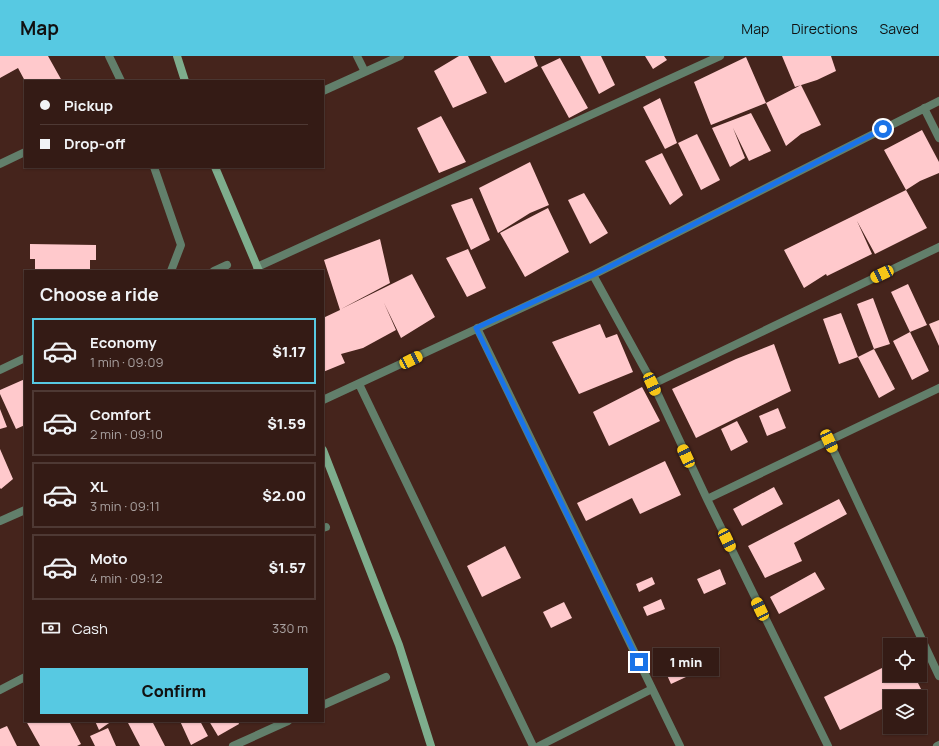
<!DOCTYPE html>
<html lang="en">
<head>
<meta charset="utf-8">
<style>
  :root { --surface:#341b15; --page:#3f2822; --text:#f1f3f6; --muted:#a9a1a0; --line:#4e3934; --accent:#57c9e2 }
  body { margin:0; font-family:Manrope,sans-serif; background:var(--page); color:var(--text); height:100vh; display:flex; flex-direction:column; font-size:15px; white-space:nowrap }
  * { box-sizing:border-box; margin:0 }
  p { font-size:13px; color:var(--muted) }
  .icon { flex:none; width:22px; height:22px; fill:none; stroke:currentColor; stroke-width:2; stroke-linecap:round; stroke-linejoin:round }
  .map { position:relative; flex:1; overflow:hidden }
  .panel { position:absolute; left:24px; top:214px; width:300px; height:452px; display:flex; flex-direction:column; background:var(--surface); border-radius:0px; box-shadow:0 1px 3px #0004,0 0 0 1px var(--line) }
  .panel>* { flex:none }
  .top-card { position:absolute; left:24px; top:24px; width:300px; height:88px; border-radius:0px; box-shadow:0 1px 3px #0004,0 0 0 1px var(--line); display:grid; align-content:center; height:88px; padding:0 16px; background:var(--surface) }
  .tools { position:absolute; left:883px; top:582px; display:grid; gap:8px }
  .tools a { display:grid; place-items:center; width:44px; height:44px; border-radius:0px; background:var(--surface); box-shadow:0 1px 3px #0004,0 0 0 1px var(--line); font-size:20px }
  .end { position:absolute; width:18px; height:18px; margin:-9px; border:5px solid #1a73e8; background:#fff; box-shadow:0 0 0 2px #fff }
  .from { border-radius:50% }
  .bubble { position:absolute; height:28px; border-radius:0px; background:var(--surface); box-shadow:0 1px 3px #0004,0 0 0 1px var(--line); font-size:13px; font-weight:800; line-height:28px; text-align:center }
  .car { position:absolute; width:12px; height:24px; margin:-12px -6px; border-radius:5px; box-shadow:0 0 3px 1px #0007; background:linear-gradient(#f5c518 24%,#345 0 40%,#f5c518 0 76%,#345 0 86%,#f5c518 0) }
  .top-card b { display:flex; align-items:center; gap:14px; height:38px; font-size:15px }
  .top-card b+b { border-top:1px solid var(--line) }
  .top-card i { width:10px; height:10px; background:var(--text) }
  ul { padding:0; list-style:none }
  li { display:flex; align-items:center; gap:12px; height:66px; margin:0 8px 6px; padding:0 8px; border:2px solid var(--line); border-radius:0px }
  li div { flex:1 }
  li b { display:block; font-size:15px }
  li em { font-style:normal; font-weight:800 }
  li.active { border-color:var(--accent) }
  li>.icon { width:36px; height:36px; stroke-width:1.5 }
  h2 { padding:0 16px; font-size:18px; line-height:48px }
  .pay { display:flex; align-items:center; gap:10px; height:44px; padding:0 16px; font-size:15px }
  .pay p { margin-inline-start:auto }
  .action { display:flex; gap:8px; margin-top:auto; padding:8px 16px }
  .action a { flex:1; height:46px; border-radius:0px; background:var(--accent); color:#111; font-size:16px; font-weight:800; line-height:46px; text-align:center }
  header { display:flex; align-items:center; gap:24px; box-sizing:border-box; height:56px; padding:0 20px; background:var(--accent); color:#111 }
  header strong { font-size:19px }
  nav { display:flex; gap:22px; margin-inline-start:auto; font-size:14px }
  .map>svg:first-child { display:block }
  .building { fill:#ffc9cc }
  .lines { fill:none; stroke-linecap:round; stroke-linejoin:round }
  .lane { stroke:#627f6b; stroke-width:8 }
  .street { stroke:#627f6b; stroke-width:8 }
  .secondary { stroke:#7ead8d; stroke-width:8 }
  .route { stroke:#1a73e8; stroke-width:5 }
</style>
</head>
<body>
<header>
<strong>Map</strong>
<nav><a>Map</a><a>Directions</a><a>Saved</a></nav>
</header>
<div class="map">
<svg width="939" height="690" viewBox="0 0 939 690">
  <rect width="100%" height="100%" fill="#45241c"/>
  <path class="building" d="M0,0H48L62,25H25L18,12L0,22Z
    M459,0H468L487,37L453,52L434,15Z
    M490,0H534L538,10L505,27Z
    M580,0H601L615,29L599,38Z
    M645,0H664L667,4L653,13Z
    M782,0H831L836,15L817,24L795,31Z
    M746,1L766,47L801,29L821,69L801,78L786,90L766,47L711,69L694,26Z
    M560,2L588,52L569,62L541,11Z
    M660,42L677,87L665,93L643,51Z
    M751,57L771,95L749,105L733,72L745,102L730,111L712,72Z
    M441,60L466,106L439,117L417,72Z
    M922,74L939,106V117L920,125L906,134L884,94Z
    M697,78L720,124L701,134L678,87Z
    M662,97L683,139L670,149L645,105Z
    M530,106L549,149L530,157L498,177L479,132Z
    M906,134L927,172L875,198L857,165L872,198L827,220L826,218L804,232L784,194Z
    M584,137L608,177L590,188L568,144Z
    M472,142L490,184L471,194L451,149Z
    M548,152L569,196L525,221L500,177Z
    M380,183L390,227L341,253L412,218L435,261L401,282L384,247L396,274L363,292L341,298L345,307L323,316V262L340,254L324,204Z
    M30,188L96,189V204H90V215H35V203H30Z
    M468,193L486,232L467,241L446,202Z
    M908,228L927,269L910,276L891,236Z
    M873,242L890,288L874,293L857,248Z
    M841,257L858,301L874,293L895,333L879,342L858,301L839,308L823,263Z
    M939,264V290L929,268Z
    M600,268L606,282L617,278L633,316L579,338L552,286Z
    M910,276L929,315L912,324L893,285Z
    M774,288L791,335L696,382L672,333L736,303Z
    M25,323V369L16,373L0,338V334Z
    M642,331L660,365L609,390L593,356Z
    M778,352L786,372L767,380L759,360Z
    M0,353L7,371L0,373Z
    M737,365L748,386L731,395L721,373Z
    M0,393L13,423L1,433L0,432Z
    M665,405L681,439L640,458L632,442L586,465L577,447Z
    M774,431L783,448L742,470L733,453Z
    M839,443L847,458L794,487L802,505L765,522L748,490Z
    M505,490L521,522L482,541L467,510Z
    M720,513L726,528L704,538L697,523Z
    M815,516L825,533L779,558L770,541Z
    M652,521L655,528L639,536L636,528Z
    M661,543L665,553L647,560L643,551Z
    M564,546L572,562L551,572L543,556Z
    M890,608V619H914L921,633L905,641H890V649L840,674L824,641Z
    M680,610L686,621L671,628L666,617Z
    M26,665H69L81,688L77,690H40Z
    M95,665H112L99,674Z
    M127,665H152L165,690H140Z
    M180,665H200L208,680L191,689Z
    M209,665H238L239,668L218,680Z
    M7,670L17,690H0V673Z
    M108,672L116,690H95L90,680Z"/>
  <g class="lines">
    <path class="lane" d="M154,111L181,189L171,215"/>
    <path class="street" d="M109,0L121,25
      M357,0L365,16
      M323,35L400,0
      M924,52L939,82
      M0,108L25,96
      M257,211L720,0
      M214,215L227,209
      M593,219L653,328L707,443L828,690
      M477,272L680,690
      M0,314L25,302
      M359,328L533,690
      M653,328L939,191
      M323,344L593,219L939,45
      M829,385L939,620
      M707,443L939,332
      M0,465L25,454
      M323,472L326,471
      M0,634L25,621
      M323,649L386,621
      M233,690L288,665
      M539,690L652,633
      M937,690L939,689"/>
    <path class="secondary" d="M177,0L185,25
      M215,111L259,215
      M323,394L399,589L431,690"/>
  </g>
  <g class="lines">
    <path class="route" d="M639,606L476,272L593,219L883,73"/>
  </g>
</svg>
<div class="tools">
<a><svg class="icon" aria-label="locate" viewBox="0 0 24 24"><circle cx="12" cy="12" r="6"/><path d="M12 2v4M12 18v4M2 12h4M18 12h4"/></svg></a>
<a><svg class="icon" aria-label="layers" viewBox="0 0 24 24"><path d="M12 4l9 5-9 5-9-5zM3 14l9 5 9-5"/></svg></a>
</div>
<i class="end from" style="left:883px;top:73px"></i>
<i class="end" style="left:639px;top:606px"></i>
<div class="bubble" style="left:653px;top:592px;width:66px">1 min</div>
<i class="car" style="left:882px;top:218px;rotate:245deg"></i>
<i class="car" style="left:411px;top:304px;rotate:64deg"></i>
<i class="car" style="left:652px;top:328px;rotate:155deg"></i>
<i class="car" style="left:829px;top:385px;rotate:155deg"></i>
<i class="car" style="left:686px;top:400px;rotate:335deg"></i>
<i class="car" style="left:727px;top:484px;rotate:154deg"></i>
<i class="car" style="left:760px;top:553px;rotate:334deg"></i>
<div class="top-card">
<b><i class="from"></i>Pickup</b>
<b><i></i>Drop-off</b>
</div>
<section class="panel">
<h2>Choose a ride</h2>
<ul>
<li class="active"><svg class="icon" aria-label="car" viewBox="0 0 24 24"><path d="M5 17H2v-5l4-1 3-4h7l3 4 3 1v5h-3M9 17h6M6 11h13"/><circle cx="7" cy="17" r="2"/><circle cx="17" cy="17" r="2"/></svg><div><b>Economy</b><p>1 min · 09:09</p></div><em>$1.17</em></li>
<li><svg class="icon" aria-label="car" viewBox="0 0 24 24"><path d="M5 17H2v-5l4-1 3-4h7l3 4 3 1v5h-3M9 17h6M6 11h13"/><circle cx="7" cy="17" r="2"/><circle cx="17" cy="17" r="2"/></svg><div><b>Comfort</b><p>2 min · 09:10</p></div><em>$1.59</em></li>
<li><svg class="icon" aria-label="car" viewBox="0 0 24 24"><path d="M5 17H2v-5l4-1 3-4h7l3 4 3 1v5h-3M9 17h6M6 11h13"/><circle cx="7" cy="17" r="2"/><circle cx="17" cy="17" r="2"/></svg><div><b>XL</b><p>3 min · 09:11</p></div><em>$2.00</em></li>
<li><svg class="icon" aria-label="car" viewBox="0 0 24 24"><path d="M5 17H2v-5l4-1 3-4h7l3 4 3 1v5h-3M9 17h6M6 11h13"/><circle cx="7" cy="17" r="2"/><circle cx="17" cy="17" r="2"/></svg><div><b>Moto</b><p>4 min · 09:12</p></div><em>$1.57</em></li>
</ul>
<div class="pay"><svg class="icon" aria-label="cash" viewBox="0 0 24 24"><path d="M3 7h18v10H3z"/><circle cx="12" cy="12" r="2"/></svg>Cash<p>330 m</p></div>
<div class="action"><a>Confirm</a></div>
</section>
</div>
</body>
</html>
